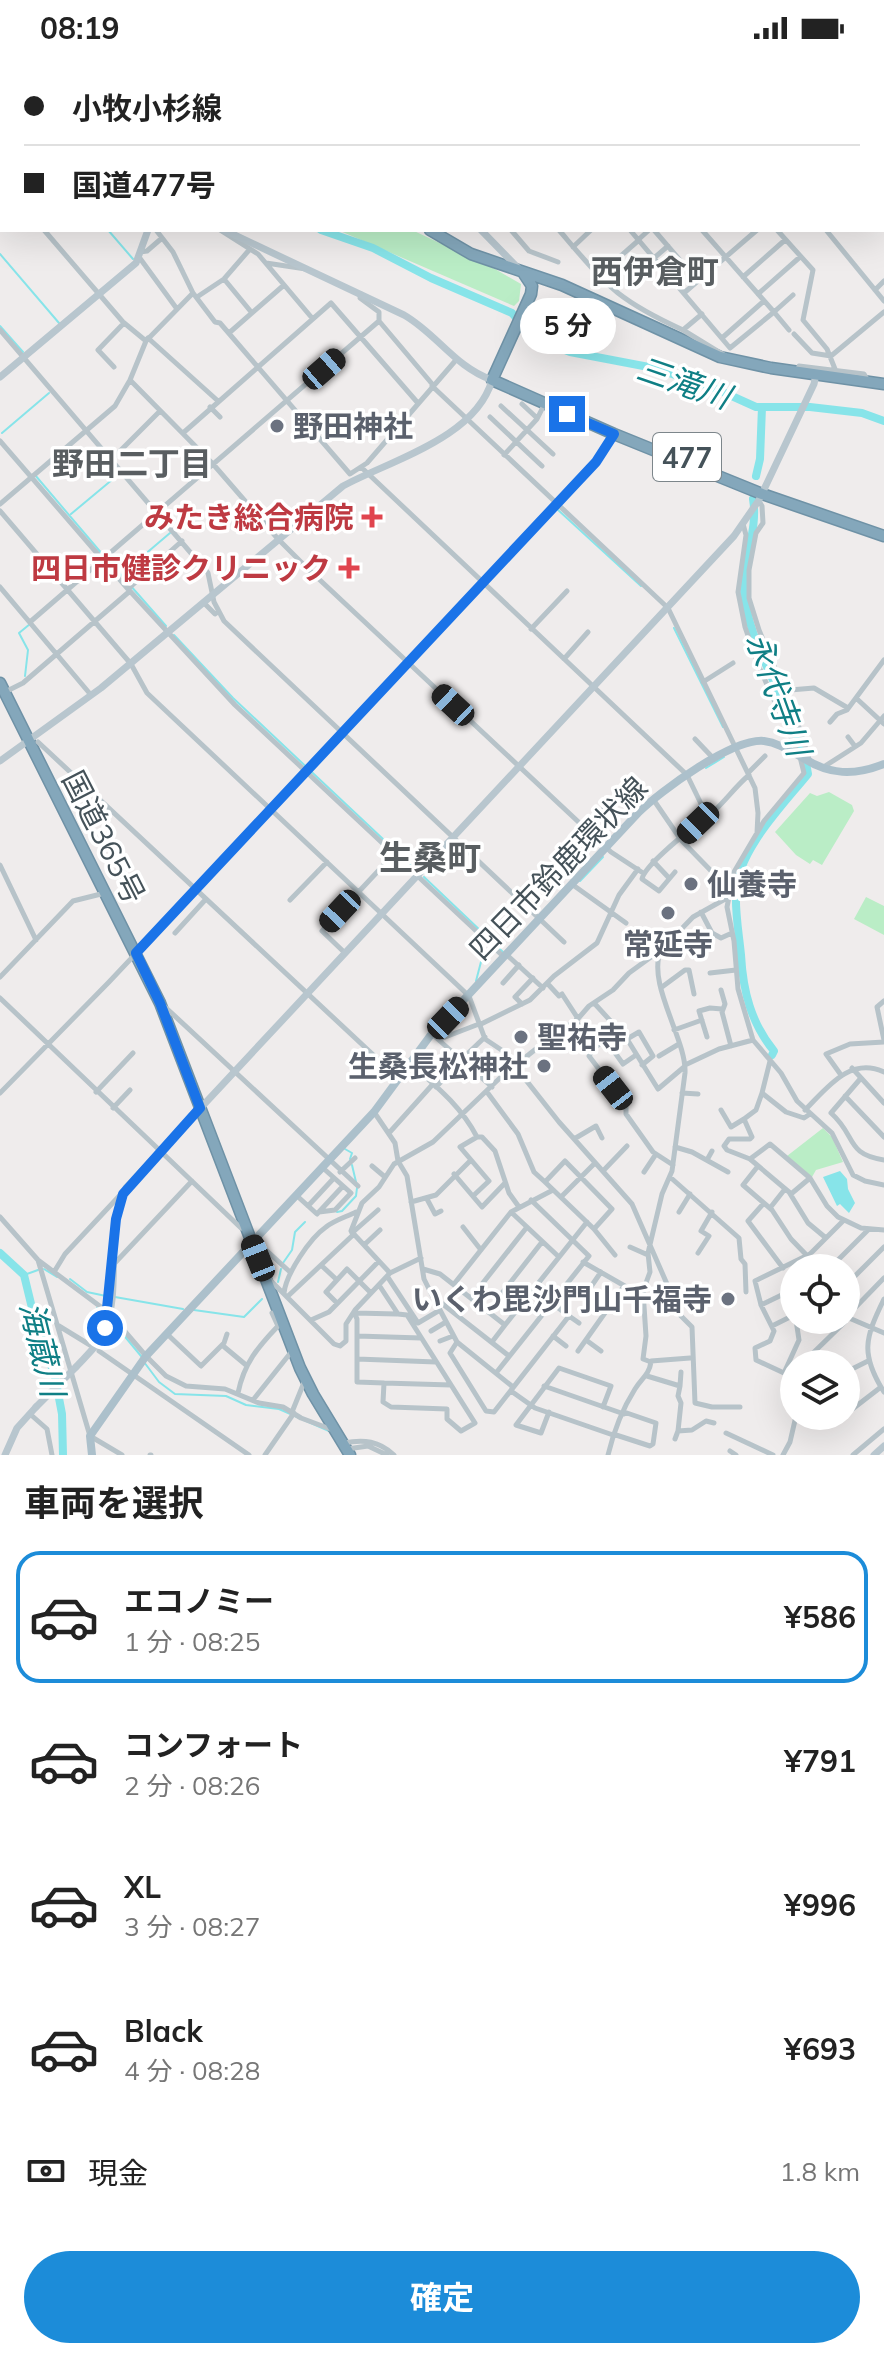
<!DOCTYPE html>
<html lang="ja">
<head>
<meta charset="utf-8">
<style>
  :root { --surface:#fff; --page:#f2f2f2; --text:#222; --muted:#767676; --line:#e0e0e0; --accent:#1c8cd9 }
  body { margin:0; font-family:Mulish,"Noto Sans JP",sans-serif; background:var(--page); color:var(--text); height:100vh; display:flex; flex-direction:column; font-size:30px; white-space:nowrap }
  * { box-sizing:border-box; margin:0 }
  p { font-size:26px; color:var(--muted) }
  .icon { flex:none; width:44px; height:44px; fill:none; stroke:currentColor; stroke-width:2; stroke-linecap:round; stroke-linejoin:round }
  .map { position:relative; height:1399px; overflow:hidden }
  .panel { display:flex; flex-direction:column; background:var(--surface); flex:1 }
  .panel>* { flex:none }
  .banner { position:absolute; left:0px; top:0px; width:884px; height:176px; box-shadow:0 8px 32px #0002; display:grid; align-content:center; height:176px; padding:0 24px; background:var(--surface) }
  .buttons { position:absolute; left:780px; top:1198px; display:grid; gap:16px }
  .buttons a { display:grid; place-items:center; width:80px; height:80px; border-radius:50%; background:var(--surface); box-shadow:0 8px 32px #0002; font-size:40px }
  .end { position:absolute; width:36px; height:36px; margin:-18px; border:10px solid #1a73e8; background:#fff; box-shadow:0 0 0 4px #fff }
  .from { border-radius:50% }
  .bubble { position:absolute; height:56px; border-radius:28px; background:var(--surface); box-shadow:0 8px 32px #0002; font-size:26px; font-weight:700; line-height:56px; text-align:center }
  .car { position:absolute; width:24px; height:48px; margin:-24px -12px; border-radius:10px; box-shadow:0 0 6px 2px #0007; background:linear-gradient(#222 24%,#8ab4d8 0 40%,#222 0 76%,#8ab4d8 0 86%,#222 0) }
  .banner b { display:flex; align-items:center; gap:28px; height:76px; font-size:30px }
  .banner b+b { border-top:2px solid var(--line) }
  .banner i { width:20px; height:20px; background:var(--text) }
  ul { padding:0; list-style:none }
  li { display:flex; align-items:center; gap:24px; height:132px; margin:0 16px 12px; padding:0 8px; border:4px solid transparent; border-radius:24px }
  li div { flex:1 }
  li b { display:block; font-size:30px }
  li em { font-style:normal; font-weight:700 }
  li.active { border-color:var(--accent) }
  li>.icon { width:72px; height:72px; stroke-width:1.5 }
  h2 { padding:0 24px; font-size:36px; line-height:96px }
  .pay { display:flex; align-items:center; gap:20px; height:88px; padding:0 24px; font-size:30px }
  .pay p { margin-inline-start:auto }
  .cta { display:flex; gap:16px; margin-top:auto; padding:16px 24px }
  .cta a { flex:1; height:92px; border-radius:48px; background:var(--accent); color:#fff; font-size:32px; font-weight:700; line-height:92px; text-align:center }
  .status { display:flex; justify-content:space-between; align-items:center; height:56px; padding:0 40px; background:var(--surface); direction:ltr }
  .status svg { height:22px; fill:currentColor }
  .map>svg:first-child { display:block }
  .green { fill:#baedc6 }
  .water { fill:#87e4e9 }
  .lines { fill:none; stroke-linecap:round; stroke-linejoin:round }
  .stream { stroke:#87e4e9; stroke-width:2 }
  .river { stroke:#87e4e9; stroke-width:8 }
  .highway-casing { stroke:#6f92a6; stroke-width:13 }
  .street { stroke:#b7c3c9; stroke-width:5 }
  .secondary { stroke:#b8c6ce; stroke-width:7 }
  .primary { stroke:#acc0cb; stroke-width:8 }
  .highway { stroke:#84a7bb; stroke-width:10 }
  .secondary-bridge { stroke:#b8c6ce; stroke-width:7 }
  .route { stroke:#1a73e8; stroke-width:10 }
  .worship-dot { fill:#6b7280; stroke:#fff; stroke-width:3 }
  .health-dot { fill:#e0444e; stroke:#fff; stroke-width:3 }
  .labels { text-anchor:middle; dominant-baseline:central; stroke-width:7; stroke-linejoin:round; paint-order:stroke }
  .shield { fill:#fff; stroke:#7d868b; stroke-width:2 }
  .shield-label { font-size:28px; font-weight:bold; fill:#455259 }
  .worship-label { font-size:30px; font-weight:bold; fill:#5b616d; stroke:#fff; text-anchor:start }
  .health-label { font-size:30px; font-weight:bold; fill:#be3a42; stroke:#fff; text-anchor:end }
  .street-label { font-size:30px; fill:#455259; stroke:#fff }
  .neighbourhood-label { font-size:32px; font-weight:bold; fill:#595e61; stroke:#fff }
  .water-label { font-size:32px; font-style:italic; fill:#0f7f85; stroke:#fff }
  .quarter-label { font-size:34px; font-weight:bold; fill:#595e61; stroke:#fff }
</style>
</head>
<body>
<div class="status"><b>08:19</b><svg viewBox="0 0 49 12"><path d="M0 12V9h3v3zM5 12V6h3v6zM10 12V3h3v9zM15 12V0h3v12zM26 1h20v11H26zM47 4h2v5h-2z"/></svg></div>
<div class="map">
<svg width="884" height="1399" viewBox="0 0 884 1399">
  <rect width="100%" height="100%" fill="#efecec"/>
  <path class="green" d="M338,174H412L495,213L521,228L519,245L514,250Z
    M829,736L852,749L854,755L822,809L813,804L810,808L796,799L775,776L810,737L817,740Z
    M866,841L884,850V879L854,863Z
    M823,1072L832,1081L843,1106L816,1114L812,1121L787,1100Z"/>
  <path class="water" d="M840,1115L847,1123L848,1133L855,1147L849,1157L840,1148L837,1150L823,1121Z"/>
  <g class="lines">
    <path class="stream" d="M0,106L2,104
      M108,174L133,203
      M0,198L59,267
      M0,270L23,296
      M2,377L49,337
      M35,419L103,499
      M557,453L641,530
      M71,458L119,418
      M108,504L166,570
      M123,517L170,477
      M674,572L723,671
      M174,579L233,642L417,815
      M25,620L28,594L19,577L30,568
      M706,712L724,701
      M424,821L504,897
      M580,825L603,801
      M476,925L482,902L479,881
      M345,1093L352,1097L350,1103
      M352,1109L356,1126
      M337,1156L342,1155L356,1140L357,1132
      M283,1207L292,1194L295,1176L305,1166
      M44,1213L57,1221
      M24,1219L38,1214
      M70,1223L87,1236L106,1240
      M278,1226L281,1213
      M115,1241L183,1253
      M97,1252L107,1261
      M194,1254L244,1261L262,1243
      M112,1265L141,1300
      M144,1306L159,1326L175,1338L226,1340L246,1349L279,1353L329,1375"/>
    <path class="river" d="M31,0L35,2
      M321,174L373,192L431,222L512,257L523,270L547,287L570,296L654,312L714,332L756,351H810L862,357L884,365
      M756,420L760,403L762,351
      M753,443C759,477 739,510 745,545C755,606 798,657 808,718C783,749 737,795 736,837C735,857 739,878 741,899C743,935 751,967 774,995L772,999
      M0,1197L24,1219L33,1256L55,1321L62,1358L63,1399"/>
    <g class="highway-casing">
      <path id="highway" d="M101,0L104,2
        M430,174L471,198L562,229L720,301L771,312L884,328
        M492,324L614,378L762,438L884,480
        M492,324L531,238L532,230L524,218
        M0,627L160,947L300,1312L313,1338L350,1399"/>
    </g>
    <path class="street" d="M125,0V2
      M153,0H154
      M199,0L200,2
      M383,0L385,2
      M480,0L481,2
      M577,0L578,2
      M675,0L677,2
      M726,0L728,2
      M804,0L806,2
      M260,2L262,0
      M402,2L404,0
      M737,2L739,0
      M789,2L792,0
      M853,2V0
      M0,50H2
      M882,88L884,89
      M0,124L2,126
      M882,138L884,141
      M0,159L2,158
      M44,174L123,266L146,285
      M156,174L173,196L193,237L215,266L220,267L350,418L367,407L456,304
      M220,174L258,198L312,262
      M511,174L529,195L558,206
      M559,174C577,195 596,219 618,237C637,252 661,264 683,274L702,258
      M630,174L730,292L774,256L702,174
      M654,174L698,225
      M777,174L813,214L803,264L827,293L835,313
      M826,174L884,245
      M638,184L649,174
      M573,191L591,174
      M140,196L147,195L162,182
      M139,201L177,253
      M654,202L668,190
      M266,207L306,213
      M599,219L639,184
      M668,219L682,206
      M743,221L785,184
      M224,223L252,257
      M875,234L884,225
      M684,237L757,174
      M361,238L360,242L379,256V265L433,329
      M758,238L800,201
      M197,241L224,223L250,193
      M0,274L208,517L214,546L224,565L564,886
      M683,274L727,301
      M789,274L774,256L793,239
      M229,277L284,229
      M794,278L812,297L831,300L884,256
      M148,282L218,345
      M722,282L764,245
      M114,311L98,294L124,267
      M798,314L799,310L864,318L868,325
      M130,324L213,408L278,483L306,511L586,773L611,796L643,817
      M432,330L668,552L755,732L758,757L757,777
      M522,348L537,362
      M501,350L553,398
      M210,351L220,361
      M490,361L542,410
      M183,377L331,247L417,346
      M0,385L128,533L235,649L504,901
      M504,399L537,363L544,349
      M112,403L160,355
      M361,411L686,718
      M759,445L762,450L763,467L756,477L749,514V542L759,574L797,665L810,706
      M0,448L115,350L130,324L146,285L193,237
      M0,455L131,608L147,637L469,940L485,983L503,995L559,1066L632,1148L681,1260L692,1271L695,1347L712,1351H740
      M743,468L746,479L738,536L745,571L759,611L799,699
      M0,531L91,639
      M128,533L182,485
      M203,546L215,558L218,556
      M30,566L379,265
      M531,573L567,535
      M564,603L588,576
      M781,624L790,634L814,632L848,652
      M703,626L733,607
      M5,636L23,627L130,535
      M856,642L884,668
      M830,666L837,658L847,654L884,604
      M848,681L854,689
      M695,683L714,703
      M38,686L398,1022
      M800,701L804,717L764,765L734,816L727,851L734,885L738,933L753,984L781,1017L797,1045L832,1077L853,1119L865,1125L884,1129
      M822,712L861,687L884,660
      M748,717L765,700
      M687,719L707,760
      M653,743L681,784L720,824L727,841
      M586,773L609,747
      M653,805L669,822
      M0,809L36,884
      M675,816L659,835L642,823C645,807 699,767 714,755C726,744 736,730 749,719
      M573,829L626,867
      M290,844L327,806
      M701,856L712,877L721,882L732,877
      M175,877L206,843
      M345,897L322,875L394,798
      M507,899L543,932
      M710,917L736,914
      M0,921L73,845L105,837
      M503,927L519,909
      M547,927L559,940L562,938L577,961L576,965L593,993L589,1000L626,1049V1058L653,1096L673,1109
      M662,931L685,914H689L694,938
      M721,934L725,948L722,956L731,990
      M0,942L241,1172L246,1173
      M884,945L877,951L884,984
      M522,948L515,941L533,922
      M595,948L627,983L658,1033L684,1011
      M164,950L358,1130
      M479,969L530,944L554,920L597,887L619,839L638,813
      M674,974L702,964
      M432,978L492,1031
      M707,981L699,955L710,952L722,953
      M440,983L479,968
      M627,983L639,976L653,1000L642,1009
      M606,984L623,1008L636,999
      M593,993L618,974
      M659,1000L679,988
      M462,1003L485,981
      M770,1005L762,1037L786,1056L804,1062L810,1058
      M411,1008C436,1030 461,1050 477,1081H482L495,1095L509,1137L519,1151
      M685,1009L719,993L753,984
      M852,1012L884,1047
      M841,1019L826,998L850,988L884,986
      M861,1022L831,1057C857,1080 845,1098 884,1104
      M436,1031L462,1004
      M96,1036L133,997
      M487,1036L518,1078L534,1116L545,1126
      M0,1037L109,926L576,430L596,406L614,378
      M682,1037L698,1038
      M845,1040L884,1081
      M113,1052L130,1034
      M721,1054L731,1071L744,1063
      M805,1054C827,1032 850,1000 884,1016
      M374,1056L395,1087L398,1105L407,1120L424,1223L432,1239L457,1286L513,1331
      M389,1077L433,1028
      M574,1083L596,1070L602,1082
      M675,1091L692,1096L728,1116
      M750,1103L727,1094L724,1090L729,1083H750L752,1081L744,1063L756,1054L762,1037
      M707,1104L712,1095
      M565,1105L612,1153L594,1173L545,1126Z
      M372,1110L385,1121
      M758,1110L743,1129L772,1154L791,1183L819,1212
      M603,1115L627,1090
      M340,1116L355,1102
      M644,1116L656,1098
      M454,1118L482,1151L505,1127
      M670,1121L739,1182L741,1203L745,1208L746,1236
      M791,1138L810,1122
      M296,1139L317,1158L343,1130
      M473,1140L489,1125L460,1091L477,1081
      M561,1141L595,1107
      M427,1143L435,1158L441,1155
      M411,1146L436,1139L471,1104
      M764,1147L748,1165L783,1212
      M308,1150L334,1122
      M770,1152L785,1133
      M319,1156L335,1154L351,1137L323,1112
      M511,1156L559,1201
      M679,1156L690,1138
      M0,1161L38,1204L54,1216L65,1198L122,1137
      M463,1171L481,1194
      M594,1173L615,1199
      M352,1177L378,1154
      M826,1182L808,1167L789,1136L750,1103L770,1088L810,1122L827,1150L838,1161L861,1172L884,1174
      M255,1184L290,1216
      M364,1189L380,1174
      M630,1191L648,1199
      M698,1197L709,1180L701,1175L712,1156
      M38,1204L90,1380L122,1399
      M583,1206L630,1233L643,1235
      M113,1209L192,1125
      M322,1210L337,1224
      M830,1212L869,1173
      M423,1213L440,1218L505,1269L587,1166
      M54,1216L109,1257L146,1300
      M390,1217L351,1175L362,1147L379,1131L394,1108L433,1086L503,1019L560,974L576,965L589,950L613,934L629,917L662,893L693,861L727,842
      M387,1220L418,1267L440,1254
      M269,1223L334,1288L340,1290L346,1285V1268L355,1254L390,1217L421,1202
      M454,1228L511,1156L553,1134
      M846,1229L884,1191
      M588,1235L601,1216
      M284,1237C286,1218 310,1182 326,1171C335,1164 346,1161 356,1156
      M287,1241L354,1178
      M435,1242L509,1300
      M471,1242L527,1171
      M884,1243C865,1282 860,1298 884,1336
      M337,1247L326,1236L347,1213L371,1237
      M761,1249L794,1233
      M488,1255L542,1186
      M354,1256L357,1263V1326L384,1327L383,1346L391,1351L447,1353V1363L461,1375L475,1367L407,1259L398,1258L379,1229
      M355,1257L397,1258
      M849,1258L884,1222
      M569,1260L579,1267
      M849,1262L884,1277
      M311,1264L329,1256L379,1205
      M796,1264L799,1284L784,1317L756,1304L755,1292L770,1285L774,1275L761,1249L755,1225L810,1198L843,1165
      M59,1270L90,1289
      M772,1270L794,1259
      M431,1275L446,1266
      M167,1278L201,1310L224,1287L227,1278
      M357,1280L421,1282
      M553,1280L566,1290
      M586,1284L601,1295
      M440,1285L453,1280
      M457,1286L450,1297L486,1355L494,1356L569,1260L533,1233
      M492,1286L505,1269
      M222,1289L246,1309
      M99,1295L249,1399
      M578,1295L624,1230
      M146,1300L166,1320L186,1330L225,1333L259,1347L283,1351L301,1362L333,1374
      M357,1303L436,1306
      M651,1305L690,1302
      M806,1308L812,1298L849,1262
      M846,1316L868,1305
      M496,1317L589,1200L531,1144
      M647,1320L680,1330L681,1316
      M384,1327L451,1329
      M544,1330L624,1358
      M680,1330L678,1340L681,1347L678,1375L692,1374L706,1365L714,1367
      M511,1335L535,1352L613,1379
      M238,1337C244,1307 258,1291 278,1270L272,1257
      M253,1344L292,1295
      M292,1356L305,1324
      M549,1356L541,1377L516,1369L559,1312L611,1330L603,1351
      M30,1358L47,1373L52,1399
      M846,1358L881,1331
      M726,1377L773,1399
      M613,1378L650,1390L653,1388L656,1367L624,1356
      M675,1383L678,1375
      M344,1387C364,1383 379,1385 394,1399
      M347,1393L368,1390L387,1399
      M730,1395L736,1399
      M150,1399H151
      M265,1399L294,1357
      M608,1399C613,1378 623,1352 635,1333C642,1322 649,1319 651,1306L643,1303L646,1280L643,1235L650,1216L648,1197L662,1138L672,1115L685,1017C687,984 646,927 661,894
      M783,1399L790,1386L796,1360
      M853,1399L884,1373"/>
    <path class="secondary" d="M319,0L321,2
      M622,2L624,0
      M481,174L518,212
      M0,321L136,207L148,174
      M0,705L101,632L343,430C389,405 476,382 492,324C455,311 437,278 404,259L224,174
      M76,1311C86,1300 98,1290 104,1276C123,1233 103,1175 126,1132L734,480L759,444L814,328L816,318
      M5,1399L17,1372L36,1351
      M874,1399L884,1390"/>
    <path class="primary" d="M92,1399L90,1380L146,1300L374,1056L430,980L638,757C660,735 733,682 764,685C779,687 790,695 803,702C830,719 854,720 884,708"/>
    <use href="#highway" class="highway"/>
    <path class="secondary-bridge" d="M36,1351L76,1311"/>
  </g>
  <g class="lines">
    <path class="route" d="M105,1272L116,1163L123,1138L200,1052L160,947L136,897L596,406L614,378L567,358"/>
  </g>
  <g class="worship-dot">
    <circle cx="277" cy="370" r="8"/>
    <circle cx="691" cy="828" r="8"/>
    <circle cx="668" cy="857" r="8"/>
    <circle cx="521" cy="981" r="8"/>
    <circle cx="544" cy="1010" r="8"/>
    <circle cx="728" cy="1243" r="8"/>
  </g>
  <g class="health-dot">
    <path d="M368 449h8v8h8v8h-8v8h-8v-8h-8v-8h8z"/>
    <path d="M345 500h8v8h8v8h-8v8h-8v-8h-8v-8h8z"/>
  </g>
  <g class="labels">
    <rect class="shield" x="653" y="377" width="68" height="48" rx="6"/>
    <g class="shield-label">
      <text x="687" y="401">477</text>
    </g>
    <g class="worship-label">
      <text x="293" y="370">野田神社</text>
      <text x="707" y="828">仙養寺</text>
      <text x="668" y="888" text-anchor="middle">常延寺</text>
      <text x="537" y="981">聖祐寺</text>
      <text x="528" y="1010" text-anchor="end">生桑長松神社</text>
      <text x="712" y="1243" text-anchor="end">いくわ毘沙門山千福寺</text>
    </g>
    <g class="health-label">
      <text x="354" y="461">みたき総合病院</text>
      <text x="331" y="512">四日市健診クリニック</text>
    </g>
    <g class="street-label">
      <text transform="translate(104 781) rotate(63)">国道365号</text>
      <text transform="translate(558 812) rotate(-46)">四日市鈴鹿環状線</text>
    </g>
    <g class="neighbourhood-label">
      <text x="655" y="215">西伊倉町</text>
      <text x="132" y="407">野田二丁目</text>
    </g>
    <g class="water-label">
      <text transform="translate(684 326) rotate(19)">三滝川</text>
      <text transform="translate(779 638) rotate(70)">永代寺川</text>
      <text transform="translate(43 1293) rotate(76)">海蔵川</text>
    </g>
    <g class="quarter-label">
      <text x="430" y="801">生桑町</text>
    </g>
  </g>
</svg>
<div class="buttons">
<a><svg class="icon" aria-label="locate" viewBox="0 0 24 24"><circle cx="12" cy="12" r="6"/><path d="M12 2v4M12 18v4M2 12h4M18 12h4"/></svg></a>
<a><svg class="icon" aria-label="layers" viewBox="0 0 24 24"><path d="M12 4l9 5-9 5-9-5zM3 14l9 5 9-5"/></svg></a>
</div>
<i class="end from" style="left:105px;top:1272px"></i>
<i class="end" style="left:567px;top:358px"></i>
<div class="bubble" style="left:520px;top:242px;width:96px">5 分</div>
<i class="car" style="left:324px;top:313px;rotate:49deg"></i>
<i class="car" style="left:453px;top:649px;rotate:313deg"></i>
<i class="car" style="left:698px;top:767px;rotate:226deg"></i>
<i class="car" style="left:340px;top:855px;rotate:223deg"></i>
<i class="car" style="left:448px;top:962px;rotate:44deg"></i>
<i class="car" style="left:613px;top:1032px;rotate:322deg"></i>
<i class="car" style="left:258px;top:1202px;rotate:338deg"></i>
<div class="banner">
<b><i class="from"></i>小牧小杉線</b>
<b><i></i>国道477号</b>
</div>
</div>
<section class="panel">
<h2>車両を選択</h2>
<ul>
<li class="active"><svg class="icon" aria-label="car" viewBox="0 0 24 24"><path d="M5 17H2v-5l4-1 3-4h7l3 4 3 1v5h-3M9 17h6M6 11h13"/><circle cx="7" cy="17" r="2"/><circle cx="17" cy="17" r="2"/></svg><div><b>エコノミー</b><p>1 分 · 08:25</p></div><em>¥586</em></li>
<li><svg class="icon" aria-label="car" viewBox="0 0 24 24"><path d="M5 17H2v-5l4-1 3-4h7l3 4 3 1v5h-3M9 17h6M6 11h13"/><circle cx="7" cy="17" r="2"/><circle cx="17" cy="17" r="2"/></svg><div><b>コンフォート</b><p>2 分 · 08:26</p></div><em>¥791</em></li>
<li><svg class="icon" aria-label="car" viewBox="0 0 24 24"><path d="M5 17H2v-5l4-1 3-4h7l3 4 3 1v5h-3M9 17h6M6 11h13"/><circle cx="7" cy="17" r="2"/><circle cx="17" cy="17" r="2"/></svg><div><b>XL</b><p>3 分 · 08:27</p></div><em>¥996</em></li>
<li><svg class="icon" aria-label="car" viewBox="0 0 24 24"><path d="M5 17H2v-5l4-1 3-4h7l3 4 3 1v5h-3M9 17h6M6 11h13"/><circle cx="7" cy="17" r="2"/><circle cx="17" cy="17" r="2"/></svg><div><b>Black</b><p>4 分 · 08:28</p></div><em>¥693</em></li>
</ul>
<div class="pay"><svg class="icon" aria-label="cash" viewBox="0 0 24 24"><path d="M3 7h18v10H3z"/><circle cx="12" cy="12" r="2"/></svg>現金<p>1.8 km</p></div>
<div class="cta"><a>確定</a></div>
</section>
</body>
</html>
